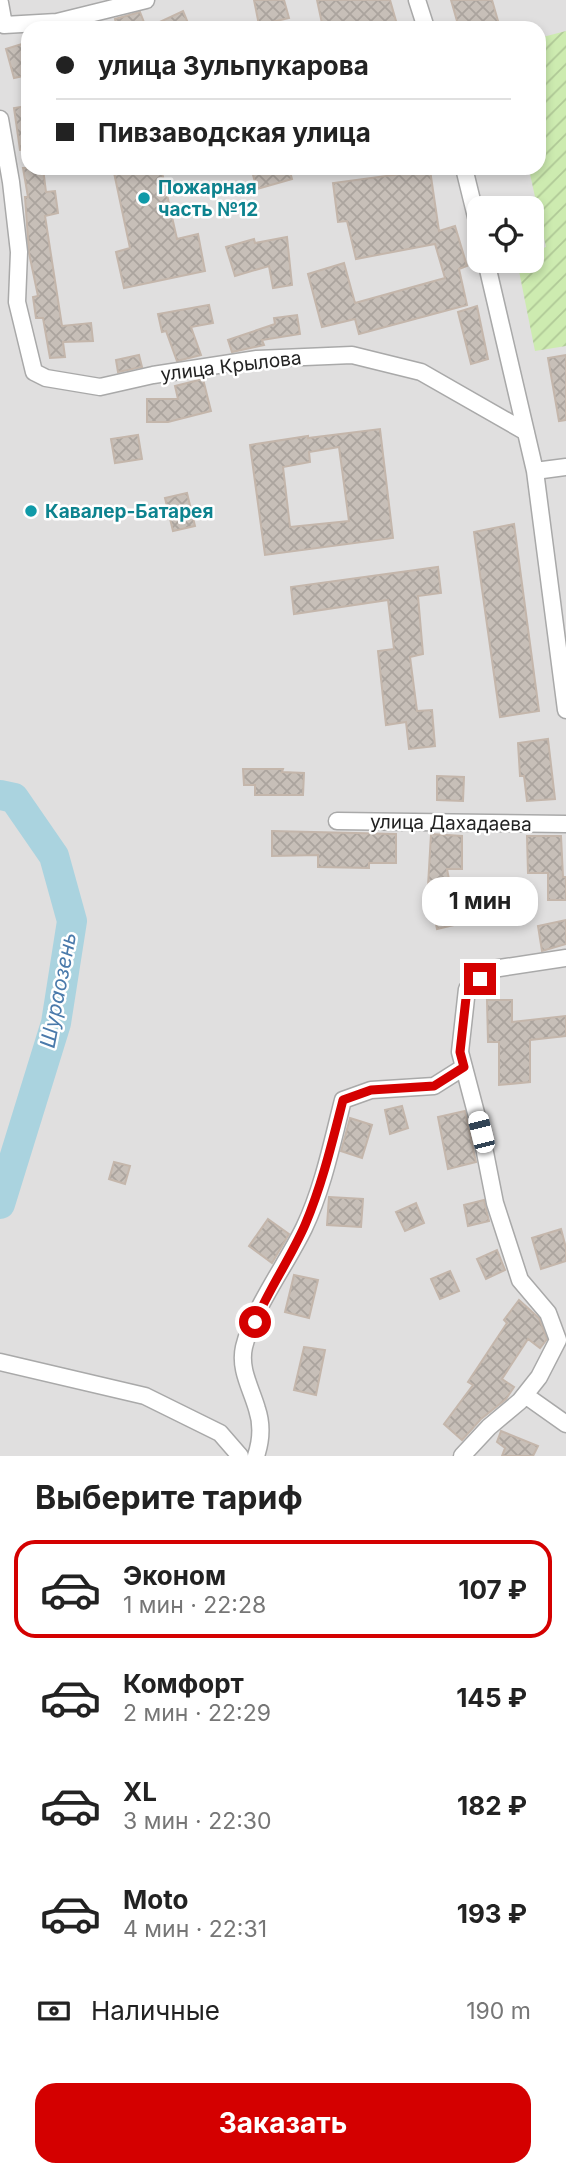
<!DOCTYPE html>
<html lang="ru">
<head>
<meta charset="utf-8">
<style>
  :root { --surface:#fff; --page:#f2f2f2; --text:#222; --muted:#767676; --line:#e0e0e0; --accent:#d40000 }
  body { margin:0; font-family:Inter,sans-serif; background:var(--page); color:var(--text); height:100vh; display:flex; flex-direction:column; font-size:26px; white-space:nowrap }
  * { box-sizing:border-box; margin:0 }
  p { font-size:23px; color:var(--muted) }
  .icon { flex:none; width:38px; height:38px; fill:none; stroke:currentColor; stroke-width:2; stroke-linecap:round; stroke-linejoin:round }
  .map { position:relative; height:1456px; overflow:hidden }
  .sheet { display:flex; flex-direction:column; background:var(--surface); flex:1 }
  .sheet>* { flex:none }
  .guide { position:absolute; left:21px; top:21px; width:525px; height:154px; border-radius:21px; box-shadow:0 4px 10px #0003; display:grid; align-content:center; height:154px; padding:0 35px; background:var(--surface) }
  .buttons { position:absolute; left:467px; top:196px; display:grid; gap:14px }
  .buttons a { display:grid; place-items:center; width:77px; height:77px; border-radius:14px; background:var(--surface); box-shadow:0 4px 10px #0003; font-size:35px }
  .end { position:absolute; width:32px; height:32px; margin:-16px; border:9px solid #d40000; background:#fff; box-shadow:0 0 0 4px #fff }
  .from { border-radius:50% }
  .bubble { position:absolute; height:49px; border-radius:21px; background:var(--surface); box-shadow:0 4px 10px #0003; font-size:23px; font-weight:700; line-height:49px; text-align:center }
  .car { position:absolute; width:21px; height:42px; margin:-21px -10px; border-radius:9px; box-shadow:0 0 5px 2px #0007; background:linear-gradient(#fff 24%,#345 0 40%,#fff 0 76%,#345 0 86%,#fff 0) }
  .guide b { display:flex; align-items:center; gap:24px; height:66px; font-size:26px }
  .guide b+b { border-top:2px solid var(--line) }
  .guide i { width:18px; height:18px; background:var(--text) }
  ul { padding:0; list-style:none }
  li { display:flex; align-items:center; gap:21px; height:98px; margin:0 14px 10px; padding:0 21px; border:4px solid transparent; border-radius:21px }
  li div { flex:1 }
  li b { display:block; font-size:26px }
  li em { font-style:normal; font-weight:700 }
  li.on { border-color:var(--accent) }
  li>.icon { width:63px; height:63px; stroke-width:1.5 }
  h2 { padding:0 35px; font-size:32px; line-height:84px }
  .pay { display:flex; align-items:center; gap:18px; height:77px; padding:0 35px; font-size:26px }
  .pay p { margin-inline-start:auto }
  .primary-button { display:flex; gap:14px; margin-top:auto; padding:14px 35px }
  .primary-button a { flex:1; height:80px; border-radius:21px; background:var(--accent); color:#fff; font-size:28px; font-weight:700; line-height:80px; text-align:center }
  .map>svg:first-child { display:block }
  .residential { fill:#e0dfdf; fill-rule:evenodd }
  .garden { fill:url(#garden-furrows) }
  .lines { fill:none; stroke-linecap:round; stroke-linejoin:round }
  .river { stroke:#aad3df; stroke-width:30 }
  .building { fill:url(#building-cross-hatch); stroke:#c4b6ab; stroke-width:2; fill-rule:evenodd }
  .minor-casing { stroke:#a9a9a9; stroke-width:19 }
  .minor { stroke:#fff; stroke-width:16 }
  .route { stroke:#d40000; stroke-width:9 }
  .culture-dot { fill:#0f9aa8; stroke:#fff; stroke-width:2.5 }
  .labels { text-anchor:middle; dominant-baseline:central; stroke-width:5; stroke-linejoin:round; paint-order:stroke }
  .culture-label { font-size:19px; font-weight:bold; fill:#0d838f; stroke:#fff; text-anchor:start }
  .street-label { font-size:19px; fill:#222; stroke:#fff }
  .water-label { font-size:21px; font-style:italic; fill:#4a7aab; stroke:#fff }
</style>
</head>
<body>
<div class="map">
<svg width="566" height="1456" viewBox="0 0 566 1456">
  <defs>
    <pattern id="garden-furrows" width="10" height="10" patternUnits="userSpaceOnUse" patternTransform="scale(1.75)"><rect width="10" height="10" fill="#cdebb0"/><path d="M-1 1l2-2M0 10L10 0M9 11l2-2" fill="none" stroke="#b0c997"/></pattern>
    <pattern id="building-cross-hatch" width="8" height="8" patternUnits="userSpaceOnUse" patternTransform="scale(1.75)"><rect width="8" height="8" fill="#c7bfb8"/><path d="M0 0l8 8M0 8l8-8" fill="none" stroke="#aba49e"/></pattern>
  </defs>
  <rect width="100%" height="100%" fill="#f2efe9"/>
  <path class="residential" d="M0,0H566V1456H0ZM28,28H539V168H28ZM480,208H532V261H480Z"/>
  <path class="garden" d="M566,31V346L535,351L517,261H532V252L546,247L530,174H515V168H539V38Z"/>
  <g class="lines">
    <path class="river" d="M0,795L14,798L54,856L72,921L56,1023L0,1204"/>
  </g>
  <path class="building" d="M254,0H284L289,18L259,25Z
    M317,0H390L398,28H323Z
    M451,0H492L500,28H459Z
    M183,11L190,28H147Z
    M140,12L145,25L137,28H117L115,19Z
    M28,42V75L14,78L6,49Z
    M28,106V149L20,150L14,108Z
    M23,168H43L46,192L55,191L58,213L45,216L62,326L91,323L93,341L63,342L65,357L50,358L43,318H36L33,297L38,296L29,253L25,197H28Z
    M113,168H161L177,239L198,234L205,271L124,288L116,252L130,248Z
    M251,168H289L292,179L257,189Z
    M430,170L439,231L455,226L467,266L459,269L467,305L359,334L355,319L322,327L308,274L344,263L355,303L445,278L435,244L356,259L347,221L338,222L333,183Z
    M287,237L292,285L273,288L269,266L235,276L226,247L254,239L255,243Z
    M209,305L213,323L191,327L201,355L177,361L166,331L162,332L158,314Z
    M477,306L488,359L471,364L458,312Z
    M297,315L300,334L262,340L264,345L232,352L228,340L275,324L274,318Z
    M139,355L142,367L118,372L116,360Z
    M566,355V420L559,421L548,358Z
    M203,379L211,411L168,422H147V399H178L175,386Z
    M380,429L393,538L265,555L250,445L308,436V438ZM339,447L349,521L290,527L283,467L310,462L309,452Z
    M138,435L142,459L115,463L111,439Z
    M187,493L195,526L173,531L165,498Z
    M514,524L539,711L500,717L474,532Z
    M438,567L441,593L418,596L423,654L410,657L417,711L432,710L435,746L409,749L406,722L386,725L378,651L394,649L388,600L294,614L291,587Z
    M548,739L555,799L527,801L524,776H520L518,743Z
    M243,769H283L282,772L304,773L303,795H255V785H244Z
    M437,776L464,777L463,801L437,800Z
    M272,831L396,834V863H369V868L318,867V855L272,856Z
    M431,834L462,836V869H447L453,900L465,898L471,921L437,929L428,886Z
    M527,836H561L563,877H566V900H548V873H528Z
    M566,920V944L542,951L538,926Z
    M487,1000H512V1022L566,1016V1036L530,1040V1082L499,1085V1042H488Z
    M402,1106L408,1128L390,1134L385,1110Z
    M465,1111L476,1162L448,1169L438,1117Z
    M350,1118L372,1125L362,1158L341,1151Z
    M114,1162L130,1166L125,1184L109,1179Z
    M329,1197L363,1199L361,1227L327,1225Z
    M484,1200L489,1221L468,1226L464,1205Z
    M416,1203L424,1223L405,1231L396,1212Z
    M268,1219L289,1234L272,1263L249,1246Z
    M561,1229L566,1248V1261L541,1269L532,1238Z
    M497,1250L505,1270L486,1279L477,1259Z
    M450,1271L459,1291L440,1299L431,1279Z
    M294,1275L318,1280L309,1318L285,1312Z
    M519,1300L539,1318L547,1339L540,1348L528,1339L502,1379L514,1387L506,1399L481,1419L462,1440L444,1424L473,1385L468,1382L507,1323L504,1320Z
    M304,1347L325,1350L316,1395L294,1390Z
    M501,1431L538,1446L533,1456H502L505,1448L497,1442Z"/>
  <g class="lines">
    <g class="minor-casing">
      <path id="minor" d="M417,0L426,28
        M0,3L4,25
        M4,25L57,22L146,0
        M0,119L11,182L19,252L17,302L34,372L46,378L100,387L153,375L257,359L352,355L421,372L526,432
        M464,168L480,233
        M486,261L535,471L566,710
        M535,471L566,467
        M337,821L566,824
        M0,1362L145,1396L220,1433L240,1456
        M525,1395L566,1424
        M256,1456C261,1441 262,1424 257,1409C251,1388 239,1369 244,1347C254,1307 286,1265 304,1228C323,1188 332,1143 343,1100L371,1090L434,1086L464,1067
        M462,1456L489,1427L520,1401L539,1377L558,1340L548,1313L520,1280L495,1203L481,1132L460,1052L467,989L493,969L566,958"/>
    </g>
    <use href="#minor" class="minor"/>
  </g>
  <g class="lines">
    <path class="route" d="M255,1322C269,1289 290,1259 305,1225C322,1185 332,1143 343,1100L371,1090L434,1086L464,1067L460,1052L467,989L480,979"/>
  </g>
  <g class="culture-dot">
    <circle cx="144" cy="198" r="7"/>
    <circle cx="31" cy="511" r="7"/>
  </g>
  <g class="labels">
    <g class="culture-label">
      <text x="158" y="187">Пожарная<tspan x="158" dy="22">часть №12</tspan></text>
      <text x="45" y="511">Кавалер-Батарея</text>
    </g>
    <g class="street-label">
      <text transform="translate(231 366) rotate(-7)">улица Крылова</text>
      <text transform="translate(451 823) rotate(1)">улица Дахадаева</text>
    </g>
    <g class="water-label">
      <text transform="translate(58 990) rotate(-79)">Шураозень</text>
    </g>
  </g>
</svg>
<div class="buttons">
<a><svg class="icon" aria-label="locate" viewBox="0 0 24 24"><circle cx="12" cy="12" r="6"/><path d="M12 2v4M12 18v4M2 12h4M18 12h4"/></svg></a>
</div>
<i class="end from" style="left:255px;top:1322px"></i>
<i class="end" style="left:480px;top:979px"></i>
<div class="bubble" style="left:422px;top:877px;width:116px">1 мин</div>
<i class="car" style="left:481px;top:1132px;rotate:346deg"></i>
<div class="guide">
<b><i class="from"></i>улица Зульпукарова</b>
<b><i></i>Пивзаводская улица</b>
</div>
</div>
<section class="sheet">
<h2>Выберите тариф</h2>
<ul>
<li class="on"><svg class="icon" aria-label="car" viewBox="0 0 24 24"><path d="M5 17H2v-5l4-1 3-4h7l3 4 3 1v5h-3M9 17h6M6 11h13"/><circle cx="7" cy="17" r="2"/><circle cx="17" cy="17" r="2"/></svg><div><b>Эконом</b><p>1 мин · 22:28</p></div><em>107 ₽</em></li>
<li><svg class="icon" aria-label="car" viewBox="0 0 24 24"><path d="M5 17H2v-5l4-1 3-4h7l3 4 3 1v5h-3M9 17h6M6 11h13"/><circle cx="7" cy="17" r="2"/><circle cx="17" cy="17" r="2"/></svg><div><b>Комфорт</b><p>2 мин · 22:29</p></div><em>145 ₽</em></li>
<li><svg class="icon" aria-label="car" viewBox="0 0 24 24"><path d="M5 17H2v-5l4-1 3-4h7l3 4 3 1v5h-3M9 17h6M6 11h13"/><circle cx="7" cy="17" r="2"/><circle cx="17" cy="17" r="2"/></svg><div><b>XL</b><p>3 мин · 22:30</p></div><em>182 ₽</em></li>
<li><svg class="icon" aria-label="car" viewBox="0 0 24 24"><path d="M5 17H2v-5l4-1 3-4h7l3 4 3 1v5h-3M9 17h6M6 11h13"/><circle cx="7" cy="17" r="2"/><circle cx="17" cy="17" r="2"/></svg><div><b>Moto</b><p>4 мин · 22:31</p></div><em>193 ₽</em></li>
</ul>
<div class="pay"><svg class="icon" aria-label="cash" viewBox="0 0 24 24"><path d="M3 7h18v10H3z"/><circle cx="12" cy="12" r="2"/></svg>Наличные<p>190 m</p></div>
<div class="primary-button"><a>Заказать</a></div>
</section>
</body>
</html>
